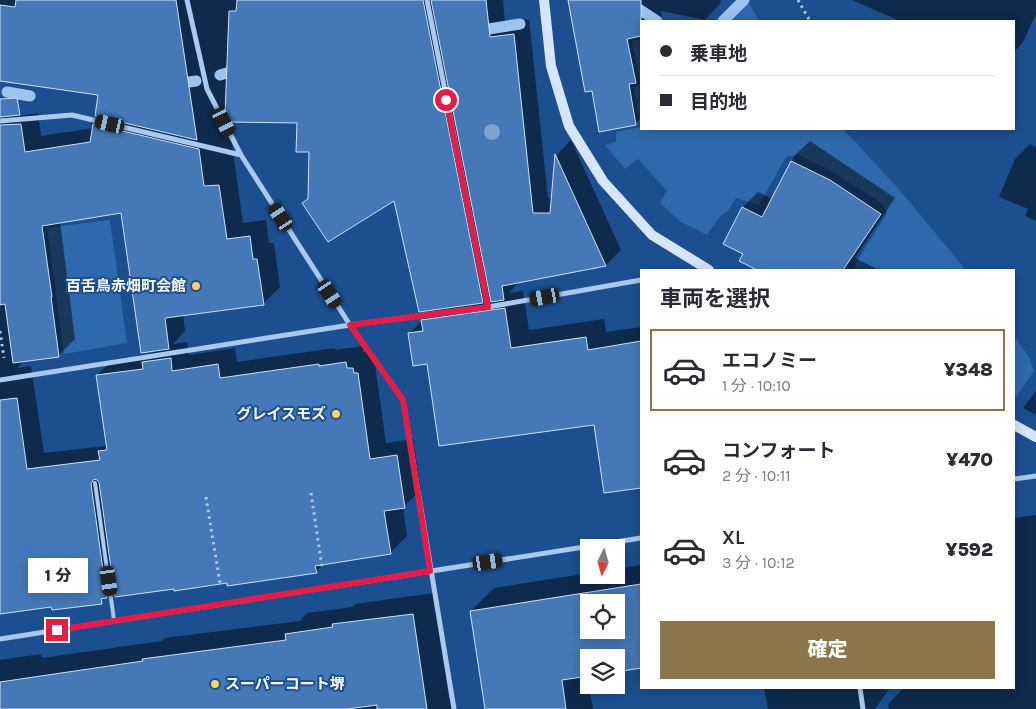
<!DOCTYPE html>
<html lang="ja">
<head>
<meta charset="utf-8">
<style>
  :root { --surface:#fff; --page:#f7f7f7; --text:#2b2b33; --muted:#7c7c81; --line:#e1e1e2; --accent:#8a764a }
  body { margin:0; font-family:Karla,"Noto Sans JP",sans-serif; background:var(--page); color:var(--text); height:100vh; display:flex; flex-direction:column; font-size:19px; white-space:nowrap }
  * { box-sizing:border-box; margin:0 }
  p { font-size:16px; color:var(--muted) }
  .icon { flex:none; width:28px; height:28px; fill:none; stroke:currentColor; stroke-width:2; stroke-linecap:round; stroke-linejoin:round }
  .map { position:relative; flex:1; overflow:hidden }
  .panel { position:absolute; left:640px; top:269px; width:375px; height:420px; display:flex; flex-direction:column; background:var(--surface); border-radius:0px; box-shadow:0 2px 12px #0003 }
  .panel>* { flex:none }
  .hud { position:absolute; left:640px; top:20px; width:375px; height:110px; border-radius:0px; box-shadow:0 2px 12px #0003; display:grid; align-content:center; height:110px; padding:0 20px; background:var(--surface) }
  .needle { width:32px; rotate:185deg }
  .controls { position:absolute; left:580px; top:539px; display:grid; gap:10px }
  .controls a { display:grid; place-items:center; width:45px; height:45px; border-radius:0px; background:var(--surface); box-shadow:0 2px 12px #0003; font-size:25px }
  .end { position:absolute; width:22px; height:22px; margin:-11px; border:6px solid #e11d48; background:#fff; box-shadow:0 0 0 2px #fff }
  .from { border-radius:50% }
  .bubble { position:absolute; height:35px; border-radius:0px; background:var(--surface); box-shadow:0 2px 12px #0003; font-size:16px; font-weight:800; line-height:35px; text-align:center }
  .car { position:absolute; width:15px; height:30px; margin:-15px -8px; border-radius:6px; box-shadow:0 0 4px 1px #0007; background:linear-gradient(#222 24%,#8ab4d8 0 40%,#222 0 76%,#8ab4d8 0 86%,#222 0) }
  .hud b { display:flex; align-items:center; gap:18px; height:48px; font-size:19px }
  .hud b+b { border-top:1px solid var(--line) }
  .hud i { width:12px; height:12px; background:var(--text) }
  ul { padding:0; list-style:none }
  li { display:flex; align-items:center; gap:15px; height:82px; margin:0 10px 8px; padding:0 10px; border:2px solid transparent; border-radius:0px }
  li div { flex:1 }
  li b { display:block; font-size:19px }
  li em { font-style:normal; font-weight:800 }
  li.on { border-color:var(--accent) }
  li>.icon { width:45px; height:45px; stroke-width:1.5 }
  h2 { padding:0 20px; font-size:22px; line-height:60px }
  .button { display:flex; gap:10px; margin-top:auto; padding:10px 20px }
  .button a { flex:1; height:58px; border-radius:0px; background:var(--accent); color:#fff; font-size:20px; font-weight:800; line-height:58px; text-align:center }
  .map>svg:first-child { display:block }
  .green { fill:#2e69ad }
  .shadow { fill:#0007; fill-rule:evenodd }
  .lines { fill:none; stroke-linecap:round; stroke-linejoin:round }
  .stream { stroke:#9cc4f0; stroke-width:11 }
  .building { fill:#4478b7; stroke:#cfe3fa; fill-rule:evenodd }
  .path { stroke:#a9c9ee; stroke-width:3; stroke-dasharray:2.5 4; stroke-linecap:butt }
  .service { stroke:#a9c9ee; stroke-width:4 }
  .minor { stroke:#a9c9ee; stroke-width:5 }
  .secondary { stroke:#d6e6fa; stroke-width:10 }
  .tree { fill:#7ea0ca }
  .route { stroke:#e11d48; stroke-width:6 }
  .poi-dot { fill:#ffd166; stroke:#1b4f8f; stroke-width:2 }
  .labels { text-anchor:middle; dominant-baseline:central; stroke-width:4; stroke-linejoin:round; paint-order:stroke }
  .poi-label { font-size:15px; font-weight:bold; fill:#fff; stroke:#1b4f8f; text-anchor:end }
</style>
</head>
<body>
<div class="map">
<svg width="1036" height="709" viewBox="0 0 1036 709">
  <rect width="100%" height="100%" fill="#1b4f8f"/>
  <path class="green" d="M749,3L759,21H732Z
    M641,39V129H843L897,187L966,270H854L856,263L887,213L881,203L826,168L798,155L786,157L759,205L736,198L728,211L720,216L707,235L681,222L660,203L667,191L638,159L625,169L605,145L616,142V132L641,127L633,87L641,85L632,41Z
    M110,220L127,343L64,354L47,228Z
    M1014,336L1029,357L1034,371L1014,400Z"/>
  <path class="shadow" d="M0,0H503L505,22L529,19L548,198H553L557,155L571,140L621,250L606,265L519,282L509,293L523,291L529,330L604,319L606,332L641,327V486L605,491L595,423L428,363L409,334L434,308L395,199L304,203L310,197V151L298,122L226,115L228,127L221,134L231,137L243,223L266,220L269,243H274L280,287L263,304L183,314L185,331L173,344L187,342L189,355L235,348L237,362L335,348V350L363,346V352H369L374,357L386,443L413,439L421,490L403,507L407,536L390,553L325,563L316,572L175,587L115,589L101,602L52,605L0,613V118L38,113L41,136L94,128V125L119,98L0,79ZM122,212L156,350L152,353L114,359L97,375L107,444L105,446L44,453L31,366L17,368L25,360L58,356L75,339L60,222Z
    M570,0H721L720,4L705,20L661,11L662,18L659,21H641V118L636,123L600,130L593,90Z
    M852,0H1036V14L1023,42L1014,52V21H900Z
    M810,141L895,198L855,258L879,270H760L745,253L743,207L758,192L773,199L794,156Z
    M1030,144L1036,147V221L1025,216L1028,209L999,197L1015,159Z
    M1036,391V415L1023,408Z
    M1036,515V709H889L888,704L904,688H1014V518Z
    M641,565V667L616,670V658H589L587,675L593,709H489L471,611L494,588L589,573V575H616V569ZM589,602H616V630H589Z
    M434,593L449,699L451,698L452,709H0V660L41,654L42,658L162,641L165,638L300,621L307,613L352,607L355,604Z
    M764,688H882L886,690L890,688L875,709H768Z"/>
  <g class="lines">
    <path class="stream" d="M621,0H625L657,21
      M723,21L744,0
      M476,31L520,24
      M220,75L240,69
      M175,84L196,81
      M7,92L30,96"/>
  </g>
  <path class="building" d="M16,0H176L197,140L95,116L98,95L0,81V5L15,7Z
    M237,0H423L483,303L419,312L394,201L328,242L302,203L308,199L309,152H296L297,123L229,122L225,115L229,11H236Z
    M431,0H486L490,37L514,34L533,213H550L555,154L606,266L502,286L504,300L491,302Z
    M568,0H641V36L627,39L636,83L629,84L636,125L599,132L592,91L585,92Z
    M17,98L20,115L0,117V99Z
    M21,124L25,152L90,142L93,124L199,149L204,186L219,185L227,239L250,236L253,259H257L264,305L165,318L169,349L141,353L121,213L42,226L52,297H51L59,357L13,363L5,304L0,305V125Z
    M791,161L830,180L881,214L843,270H757L739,261L743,254L723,244L742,207L762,217Z
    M505,308L511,348L586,337L588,350L641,341V488L604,493L594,425L439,446L427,364L413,366L408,333L423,331L421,320Z
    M171,358L172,371L218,364L220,378L319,364V366L346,362L347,368H353L354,373H358L370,459L397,455L405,508L384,511L391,554L315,566L317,573L227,586V583L174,591V589L115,597L99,482L97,480L94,479L91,484L107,598L101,599L102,604L52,610L51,607L0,614V400L17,398L27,469L100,460L98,451L107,450L96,375L143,369L142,362Z
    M641,584V668L616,672V658H589V676L562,680L566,709H485L470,611ZM589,602H616V630H589Z
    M413,614L427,709H377V705L347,709H0V682L143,661L142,659L286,640L285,634L333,627L332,624Z"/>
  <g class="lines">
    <path class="path" d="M798,0L810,21
      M0,331L4,358
      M311,493L322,567
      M206,497L220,583"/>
    <path class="service" d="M95,483L114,620"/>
    <path class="minor" d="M187,0L207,89L241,155L350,325L403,400L454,709
      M427,0L488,307
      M0,121L72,115L241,155
      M0,380L350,325L488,307L641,280
      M1014,479L1036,476
      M0,639L641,538
      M860,688L863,709"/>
    <path class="secondary" d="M544,0L551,66L569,126L603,181L652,235L709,270
      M1014,425L1036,437"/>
  </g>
  <circle class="tree" cx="492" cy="132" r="8"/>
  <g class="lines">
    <path class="route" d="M57,630L430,571L403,400L350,325L488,307L446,100"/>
  </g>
  <g class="poi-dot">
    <circle cx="196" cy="286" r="5"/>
    <circle cx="336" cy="414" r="5"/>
    <circle cx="215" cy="684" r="5"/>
  </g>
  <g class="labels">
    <g class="poi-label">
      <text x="186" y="286">百舌鳥赤畑町会館</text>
      <text x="326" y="414">グレイスモズ</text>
      <text x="225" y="684" text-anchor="start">スーパーコート堺</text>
    </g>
  </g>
</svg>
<div class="controls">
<a><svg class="needle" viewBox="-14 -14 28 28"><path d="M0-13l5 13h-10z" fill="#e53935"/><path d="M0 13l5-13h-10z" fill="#7c7c81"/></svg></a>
<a><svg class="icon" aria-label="locate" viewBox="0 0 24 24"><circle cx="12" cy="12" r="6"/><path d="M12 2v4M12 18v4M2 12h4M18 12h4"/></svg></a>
<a><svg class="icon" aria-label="layers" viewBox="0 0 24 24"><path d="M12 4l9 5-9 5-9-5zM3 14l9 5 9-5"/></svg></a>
</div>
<i class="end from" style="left:446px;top:100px"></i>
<i class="end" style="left:57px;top:630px"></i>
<div class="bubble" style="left:28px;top:558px;width:60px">1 分</div>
<i class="car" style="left:224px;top:122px;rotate:153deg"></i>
<i class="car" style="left:110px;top:124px;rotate:283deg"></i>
<i class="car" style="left:281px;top:217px;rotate:327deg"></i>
<i class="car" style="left:330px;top:294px;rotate:147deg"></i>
<i class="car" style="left:545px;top:297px;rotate:260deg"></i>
<i class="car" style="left:488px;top:562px;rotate:81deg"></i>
<i class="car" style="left:109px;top:581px;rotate:172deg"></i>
<div class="hud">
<b><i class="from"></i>乗車地</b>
<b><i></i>目的地</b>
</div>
<section class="panel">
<h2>車両を選択</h2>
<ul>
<li class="on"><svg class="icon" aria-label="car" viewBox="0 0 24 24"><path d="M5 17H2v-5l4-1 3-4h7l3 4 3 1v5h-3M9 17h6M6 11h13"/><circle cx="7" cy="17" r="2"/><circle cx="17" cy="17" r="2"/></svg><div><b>エコノミー</b><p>1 分 · 10:10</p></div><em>¥348</em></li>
<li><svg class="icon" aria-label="car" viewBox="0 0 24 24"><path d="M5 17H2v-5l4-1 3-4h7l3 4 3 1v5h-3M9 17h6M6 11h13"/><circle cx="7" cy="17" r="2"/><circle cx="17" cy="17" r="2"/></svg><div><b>コンフォート</b><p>2 分 · 10:11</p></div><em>¥470</em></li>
<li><svg class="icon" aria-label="car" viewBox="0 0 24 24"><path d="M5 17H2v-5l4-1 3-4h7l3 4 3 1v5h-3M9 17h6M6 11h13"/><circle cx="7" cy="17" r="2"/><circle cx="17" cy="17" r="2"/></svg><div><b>XL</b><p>3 分 · 10:12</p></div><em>¥592</em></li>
</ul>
<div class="button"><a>確定</a></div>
</section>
</div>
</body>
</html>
